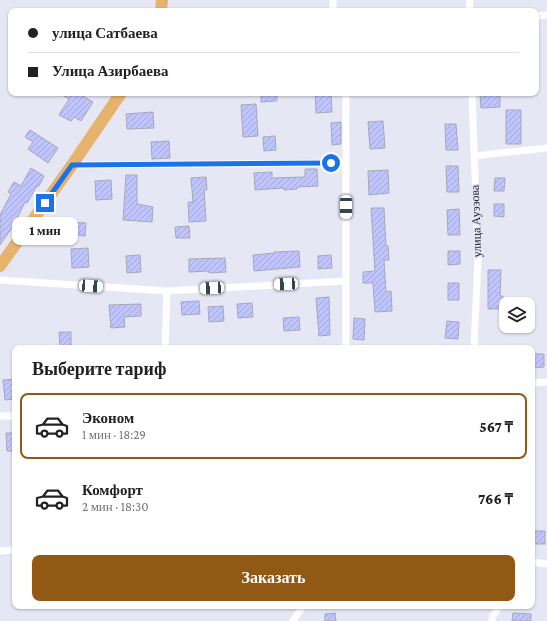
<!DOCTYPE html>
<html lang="ru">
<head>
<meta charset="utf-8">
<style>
  :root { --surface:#fff; --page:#f2f2f2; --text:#222; --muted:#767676; --line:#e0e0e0; --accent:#925914 }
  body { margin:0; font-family:"Crimson Pro",serif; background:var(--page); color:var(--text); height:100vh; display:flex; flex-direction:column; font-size:15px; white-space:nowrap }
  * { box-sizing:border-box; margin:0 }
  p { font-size:13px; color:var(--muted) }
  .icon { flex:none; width:22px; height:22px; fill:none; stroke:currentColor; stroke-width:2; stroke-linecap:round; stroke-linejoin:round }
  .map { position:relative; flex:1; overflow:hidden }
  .drawer { position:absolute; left:12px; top:345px; width:523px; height:264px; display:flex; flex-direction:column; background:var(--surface); border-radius:8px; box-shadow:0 1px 3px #0004 }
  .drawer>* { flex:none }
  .guide { position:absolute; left:8px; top:8px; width:531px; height:88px; border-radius:8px; box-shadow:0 1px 3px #0004; display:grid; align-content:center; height:88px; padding:0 20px; background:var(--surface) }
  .fabs { position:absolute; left:499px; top:297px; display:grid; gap:8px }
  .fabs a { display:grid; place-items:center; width:36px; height:36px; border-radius:8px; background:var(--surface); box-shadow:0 1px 3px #0004; font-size:20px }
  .end { position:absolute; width:18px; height:18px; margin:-9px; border:5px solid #1a73e8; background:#fff; box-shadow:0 0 0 2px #fff }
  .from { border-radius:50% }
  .bubble { position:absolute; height:28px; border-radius:8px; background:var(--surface); box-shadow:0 1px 3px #0004; font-size:13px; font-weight:800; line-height:28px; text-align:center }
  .car { position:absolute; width:12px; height:24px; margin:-12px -6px; border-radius:5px; box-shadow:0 0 3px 1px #0007; background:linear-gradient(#fff 24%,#345 0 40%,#fff 0 76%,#345 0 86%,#fff 0) }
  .guide b { display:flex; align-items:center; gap:14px; height:38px; font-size:15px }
  .guide b+b { border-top:1px solid var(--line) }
  .guide i { width:10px; height:10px; background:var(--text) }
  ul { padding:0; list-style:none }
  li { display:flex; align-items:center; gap:12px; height:66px; margin:0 8px 6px; padding:0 12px; border:2px solid transparent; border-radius:8px }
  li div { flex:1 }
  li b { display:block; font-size:15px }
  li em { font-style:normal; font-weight:800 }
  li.on { border-color:var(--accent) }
  li>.icon { width:36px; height:36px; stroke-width:1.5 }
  h2 { padding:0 20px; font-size:18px; line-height:48px }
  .action { display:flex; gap:8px; margin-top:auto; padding:8px 20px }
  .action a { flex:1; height:46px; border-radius:8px; background:var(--accent); color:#fff; font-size:16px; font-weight:800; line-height:46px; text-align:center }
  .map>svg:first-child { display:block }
  .building { fill:url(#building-hatch); stroke:#a7a8b5 }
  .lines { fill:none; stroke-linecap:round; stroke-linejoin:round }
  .street { stroke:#fff; stroke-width:7 }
  .primary { stroke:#e6b36d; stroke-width:12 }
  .route { stroke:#1a73e8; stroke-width:5 }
  .labels { text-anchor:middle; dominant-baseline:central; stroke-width:3.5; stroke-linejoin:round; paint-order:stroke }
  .street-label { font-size:12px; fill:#25252a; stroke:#e6e7f5 }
</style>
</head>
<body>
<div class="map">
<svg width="547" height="621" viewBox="0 0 547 621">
  <defs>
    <pattern id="building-hatch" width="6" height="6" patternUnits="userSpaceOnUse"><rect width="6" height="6" fill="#c0c4fd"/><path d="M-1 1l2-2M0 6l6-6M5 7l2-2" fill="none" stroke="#a5a8d9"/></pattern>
  </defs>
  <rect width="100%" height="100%" fill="#e6e7f5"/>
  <path class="building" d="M59,93H78L93,102L81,121L74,117L71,121L59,115L69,99Z
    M261,93H277V101L261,102Z
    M315,93H331L332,112L316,113Z
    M493,93H500V107L481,108L480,94Z
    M256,104L258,136L243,137L241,105Z
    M506,110H521V144H506Z
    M153,112L154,128L127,129L126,114Z
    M383,121L385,148L370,149L368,122Z
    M341,122V144L332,145L331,123Z
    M445,124H456L458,150H446Z
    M30,130L58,148L48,163L28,149L33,142L25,137Z
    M275,136L276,150L264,151L263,137Z
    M169,141L170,158L152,159L151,142Z
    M446,166H458L459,192H447Z
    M31,168L44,176L39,186H37L27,203L25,202L14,225L0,245V215L11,194L8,192L14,182L21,186Z
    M305,169H317L318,186L297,187V189L284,190V188L255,190L254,173L272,172V178L305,177Z
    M388,170L389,193L369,195L368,171Z
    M126,175H137V204L153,207L152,222L123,220Z
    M206,177L207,190H204L206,221L189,222L188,202H193L191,178Z
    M495,178H505L504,191H494Z
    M111,180L112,199L96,200L95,181Z
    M494,204H504V217L494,216Z
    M371,208H384L386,246H388L389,260H384L386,292L391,291L392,311L375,312L373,283H363V272L375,271Z
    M459,209L460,235H448L447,210Z
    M70,222L86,223L85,236L69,234Z
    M189,226L190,238H176L175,227Z
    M88,248L89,267L72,268L71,249Z
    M299,251L300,267L254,271L253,255L274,253V252Z
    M448,251H460V264L448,265Z
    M140,255L141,272L127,273L126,256Z
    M331,255L332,268L318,269V256Z
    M225,258L226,272L209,273V271L189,272V259Z
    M488,270H501L500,296H503V309H488Z
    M448,283H459V300H448Z
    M329,297L330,335L319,336L316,298Z
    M199,301L200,314L182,315L181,302Z
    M252,303L253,317L238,318L237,304Z
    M141,304V316L124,317L125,327L111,328L109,305Z
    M223,306L224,321L209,322L208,307Z
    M299,317L300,330L284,331L283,318Z
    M354,318L365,319L364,340L353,339Z
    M447,321L459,322L458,339L445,338Z
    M59,332H71V345L60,346Z
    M532,354H544V367L532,368Z
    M15,379V399L5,400L3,380Z
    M6,433H15V451H7Z
    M532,531H545V544H532Z
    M335,613L336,621H325V614Z
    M513,613L531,614V621H512Z"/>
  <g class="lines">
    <path class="street" d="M333,11V0
      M469,11L470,0
      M536,16L547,15
      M472,93L478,258L474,348
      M474,156L547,148
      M72,165L346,163
      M0,280L167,291L346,281
      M165,348L167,291
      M346,348V93
      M532,383L547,382
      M0,416H15
      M0,551L15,550
      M532,562L547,564
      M293,621L303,606
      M492,621V618L499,606"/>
    <path class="primary" d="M161,11L162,0
      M0,266L72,165L121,93"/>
  </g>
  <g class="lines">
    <path class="route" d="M45,203L72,165L331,163"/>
  </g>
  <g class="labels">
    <g class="street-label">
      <text transform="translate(476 221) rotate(-92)">улица Ауэзова</text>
    </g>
  </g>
</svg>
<div class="fabs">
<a><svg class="icon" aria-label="layers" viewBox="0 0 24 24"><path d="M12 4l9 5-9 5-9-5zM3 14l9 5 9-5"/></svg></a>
</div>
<i class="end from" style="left:331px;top:163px"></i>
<i class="end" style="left:45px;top:203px"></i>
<div class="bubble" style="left:12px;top:217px;width:66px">1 мин</div>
<i class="car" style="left:346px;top:207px;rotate:180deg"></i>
<i class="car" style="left:286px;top:284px;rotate:267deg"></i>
<i class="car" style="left:91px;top:286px;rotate:94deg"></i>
<i class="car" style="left:212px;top:288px;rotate:267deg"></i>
<div class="guide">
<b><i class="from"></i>улица Сатбаева</b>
<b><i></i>Улица Азирбаева</b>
</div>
<section class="drawer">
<h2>Выберите тариф</h2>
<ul>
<li class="on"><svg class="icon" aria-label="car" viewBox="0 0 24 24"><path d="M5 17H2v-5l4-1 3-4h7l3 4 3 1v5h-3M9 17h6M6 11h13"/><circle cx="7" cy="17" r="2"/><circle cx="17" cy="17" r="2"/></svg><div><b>Эконом</b><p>1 мин · 18:29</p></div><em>567 ₸</em></li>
<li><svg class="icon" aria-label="car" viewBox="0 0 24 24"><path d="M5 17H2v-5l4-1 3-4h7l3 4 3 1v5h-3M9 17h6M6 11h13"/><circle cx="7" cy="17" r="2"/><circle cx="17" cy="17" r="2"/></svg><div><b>Комфорт</b><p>2 мин · 18:30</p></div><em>766 ₸</em></li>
</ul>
<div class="action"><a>Заказать</a></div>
</section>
</div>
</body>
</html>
